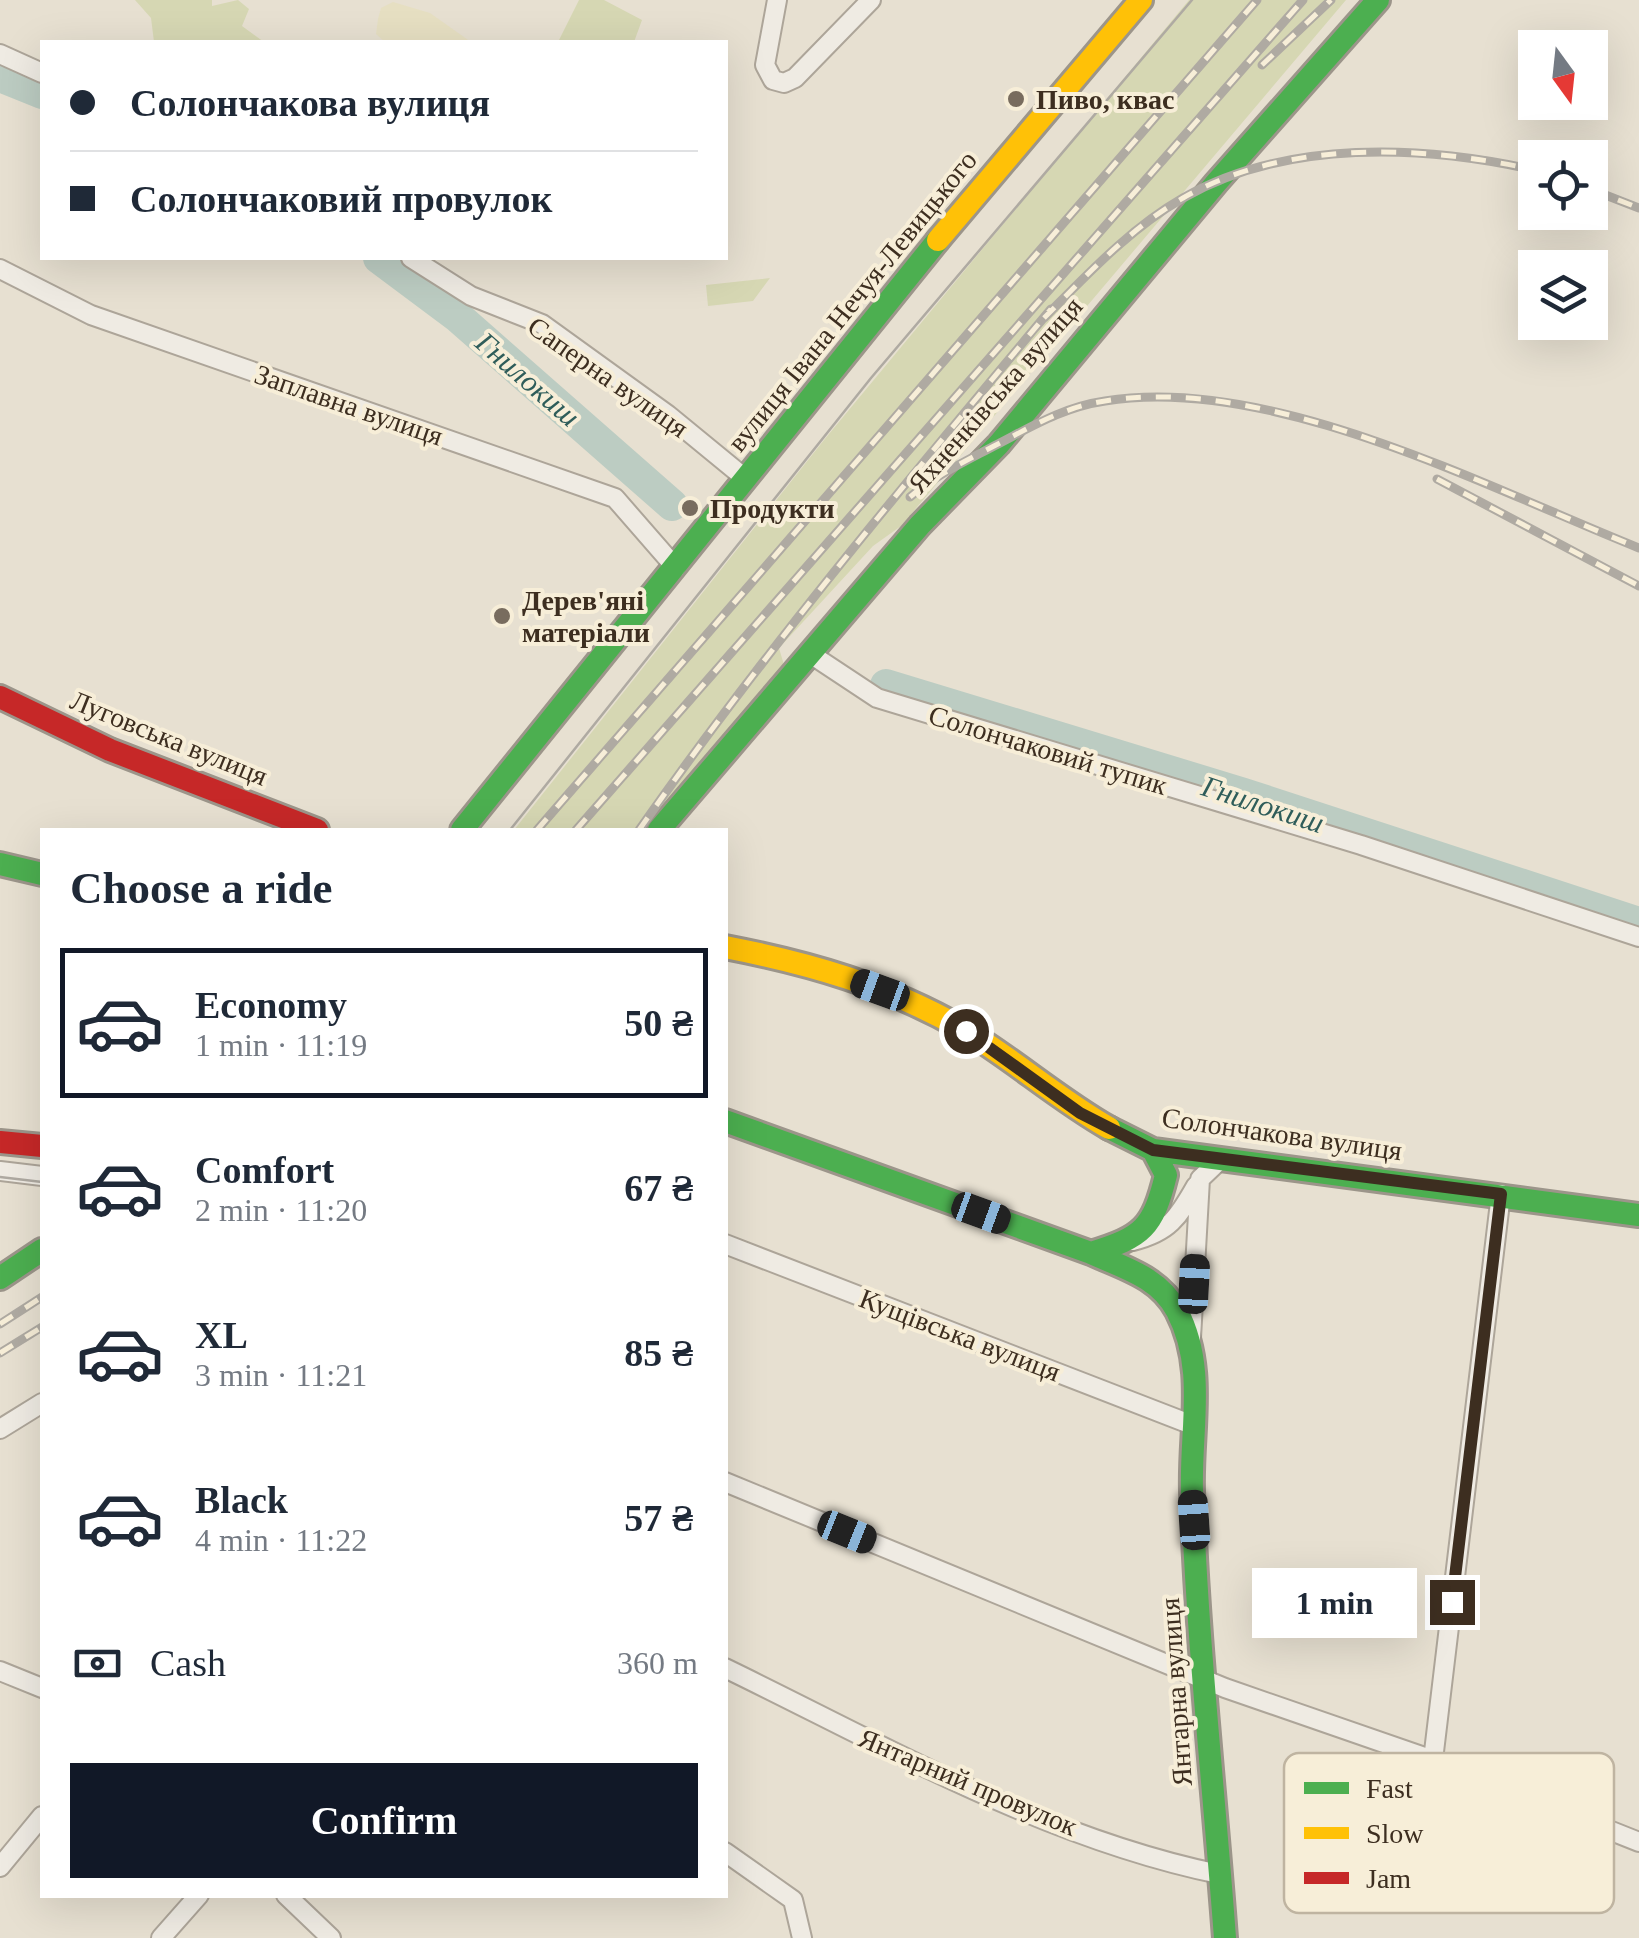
<!DOCTYPE html>
<html lang="en">
<head>
<meta charset="utf-8">
<style>
  :root { --surface:#fff; --page:#f6f6f7; --text:#1f2937; --muted:#747a83; --line:#e0e1e3; --accent:#111827 }
  body { margin:0; font-family:Georgia,serif; background:var(--page); color:var(--text); height:100vh; display:flex; flex-direction:column; font-size:38px; white-space:nowrap }
  * { box-sizing:border-box; margin:0 }
  p { font-size:32px; color:var(--muted) }
  .icon { flex:none; width:55px; height:55px; fill:none; stroke:currentColor; stroke-width:2; stroke-linecap:round; stroke-linejoin:round }
  .map { position:relative; flex:1; overflow:hidden }
  .details { position:absolute; left:40px; top:828px; width:688px; height:1070px; display:flex; flex-direction:column; background:var(--surface); border-radius:0px; box-shadow:0 10px 40px #0002 }
  .details>* { flex:none }
  .top-card { position:absolute; left:40px; top:40px; width:688px; height:220px; border-radius:0px; box-shadow:0 10px 40px #0002; display:grid; align-content:center; height:220px; padding:0 30px; background:var(--surface) }
  .needle { width:65px; rotate:165deg }
  .controls { position:absolute; left:1518px; top:30px; display:grid; gap:20px }
  .controls a { display:grid; place-items:center; width:90px; height:90px; border-radius:0px; background:var(--surface); box-shadow:0 10px 40px #0002; font-size:50px }
  .end { position:absolute; width:45px; height:45px; margin:-22px; border:12px solid #3d2e20; background:#fff; box-shadow:0 0 0 5px #fff }
  .from { border-radius:50% }
  .bubble { position:absolute; height:70px; border-radius:0px; background:var(--surface); box-shadow:0 10px 40px #0002; font-size:32px; font-weight:700; line-height:70px; text-align:center }
  .car { position:absolute; width:30px; height:60px; margin:-30px -15px; border-radius:12px; box-shadow:0 0 8px 2px #0007; background:linear-gradient(#222 24%,#8ab4d8 0 40%,#222 0 76%,#8ab4d8 0 86%,#222 0) }
  .top-card b { display:flex; align-items:center; gap:35px; height:95px; font-size:38px }
  .top-card b+b { border-top:2px solid var(--line) }
  .top-card i { width:25px; height:25px; background:var(--text) }
  ul { padding:0; list-style:none }
  li { display:flex; align-items:center; gap:30px; height:150px; margin:0 20px 15px; padding:0 10px; border:5px solid transparent; border-radius:0px }
  li div { flex:1 }
  li b { display:block; font-size:38px }
  li em { font-style:normal; font-weight:700 }
  li.on { border-color:var(--accent) }
  li>.icon { width:90px; height:90px; stroke-width:1.5 }
  h2 { padding:0 30px; font-size:45px; line-height:120px }
  .pay { display:flex; align-items:center; gap:25px; height:110px; padding:0 30px; font-size:38px }
  .pay p { margin-inline-start:auto }
  .cta { display:flex; gap:20px; margin-top:auto; padding:20px 30px }
  .cta a { flex:1; height:115px; border-radius:0px; background:var(--accent); color:#fff; font-size:40px; font-weight:700; line-height:115px; text-align:center }
  .map>svg:first-child { display:block }
  .farmland { fill:#e6dfc2 }
  .green { fill:#d6d7b3 }
  .lines { fill:none; stroke-linecap:round; stroke-linejoin:round }
  .river { stroke:#bcccc2; stroke-width:32 }
  .street-casing { stroke:#ada599; stroke-width:22 }
  .fast-casing { stroke:#9c958a; stroke-width:28 }
  .slow-casing { stroke:#9c958a; stroke-width:28 }
  .jam-casing { stroke:#9c958a; stroke-width:28 }
  .street { stroke:#efebe3; stroke-width:18 }
  .fast { stroke:#4caf50; stroke-width:22 }
  .slow { stroke:#ffc107; stroke-width:22 }
  .jam { stroke:#c62828; stroke-width:22 }
  .tram { stroke:#afaaa2; stroke-width:2.5 }
  .rail-casing { stroke:#afaaa2; stroke-width:9 }
  .rail { stroke:#f7eed8; stroke-width:5; stroke-dasharray:15; stroke-linecap:butt }
  .route { stroke:#3d2e20; stroke-width:12 }
  .poi-dot { fill:#786c5e; stroke:#f7eed8; stroke-width:4 }
  .labels { text-anchor:middle; dominant-baseline:central; stroke-width:8; stroke-linejoin:round; paint-order:stroke }
  .poi-label { font-size:28px; font-weight:bold; fill:#3d2e20; stroke:#f7eed8; text-anchor:start }
  .street-label { font-size:28px; fill:#3d2e20; stroke:#f7eed8 }
  .water-label { font-size:30px; font-style:italic; fill:#2f5d5a; stroke:#f7eed8 }
  .key { fill:#f7eed8; stroke:#bfb4a1; stroke-width:2.5 }
  .key-label { font-size:28px; fill:#3d2e20 }
</style>
</head>
<body>
<div class="map">
<svg width="1639" height="1938" viewBox="0 0 1639 1938">
  <rect width="100%" height="100%" fill="#e7e0d1"/>
  <path class="farmland" d="M393,2L430,13L471,42H385L376,34L378,19L381,8Z"/>
  <path class="green" d="M135,0H212V6L238,0L249,9L242,26L264,42H154L151,18Z
    M579,0H604L642,20L634,42H558Z
    M1189,0H1346L901,526L873,546L779,648L784,665L644,830H514L824,440Z
    M770,278L753,301L708,306L706,285Z"/>
  <g class="lines">
    <path class="river" d="M0,76L42,93
      M379,258L458,317L672,505
      M886,685L1244,794L1639,923"/>
    <g class="street-casing">
      <path id="street" d="M777,0L765,65L773,80L784,83L795,78L871,0
        M0,54L42,73
        M411,258L471,296L542,324L668,415L746,479
        M0,269L91,315L615,498L676,568
        M809,653L877,698L1361,845L1639,937
        M0,1171L42,1176
        M1133,1241C1169,1232 1178,1218 1196,1186
        M725,1244L1195,1426
        M1191,1338L1200,1179L1221,1159
        M0,1429L42,1403
        M725,1482L1225,1688L1433,1760L1639,1842
        M725,1668C884,1745 1044,1838 1219,1874
        M0,1671L42,1688
        M1433,1760L1501,1194
        M725,1852L793,1900L802,1938
        M0,1867L42,1816
        M286,1895L331,1938
        M161,1938L199,1895"/>
    </g>
    <g class="fast-casing">
      <path id="fast" d="M462,830L938,240
        M659,830L920,525L999,444L1216,183L1378,0
        M0,864L42,874
        M725,1121L1091,1253
        M1109,1128L1153,1150L1639,1215
        M1153,1150L1166,1175C1153,1228 1143,1237 1091,1253C1124,1268 1159,1277 1177,1311C1207,1368 1190,1430 1192,1491C1197,1640 1214,1789 1225,1938
        M0,1278L42,1250"/>
    </g>
    <g class="slow-casing">
      <path id="slow" d="M938,240L1141,0
        M725,947C808,963 889,986 963,1029C1013,1059 1058,1099 1109,1128"/>
    </g>
    <g class="jam-casing">
      <path id="jam" d="M0,697L110,750L317,830
        M0,1142L42,1146"/>
    </g>
    <use href="#street" class="street"/>
    <use href="#fast" class="fast"/>
    <use href="#slow" class="slow"/>
    <use href="#jam" class="jam"/>
    <path class="tram" d="M510,830L871,378L1192,0
      M0,1177L42,1182"/>
    <g class="rail-casing">
      <path id="rail" d="M1262,65L1331,0
        M1590,189L1639,208
        M1044,318C1087,275 1129,229 1183,198C1286,139 1423,145 1535,170
        M1437,479L1639,586
        M910,497C936,475 964,462 994,446C1031,427 1063,407 1105,401C1271,374 1486,487 1639,548
        M537,830L1257,0
        M576,830L1303,0
        M639,830C766,649 909,479 1051,309
        M0,1324L42,1297
        M0,1353L42,1327"/>
    </g>
    <use href="#rail" class="rail"/>
  </g>
  <g class="lines">
    <path class="route" d="M966,1031L1080,1113L1153,1150L1501,1194L1452,1602"/>
  </g>
  <g class="poi-dot">
    <circle cx="1016" cy="99" r="10"/>
    <circle cx="690" cy="508" r="10"/>
    <circle cx="502" cy="616" r="10"/>
  </g>
  <g class="labels">
    <g class="poi-label">
      <text x="1036" y="99">Пиво, квас</text>
      <text x="710" y="508">Продукти</text>
      <text x="522" y="600">Дерев'янi<tspan x="522" dy="32">матерiали</tspan></text>
    </g>
    <g class="street-label">
      <text transform="translate(852 301) rotate(-51)">вулиця Івана Нечуя-Левицького</text>
      <text transform="translate(608 377) rotate(35)">Саперна вулиця</text>
      <text transform="translate(995 395) rotate(-49)">Яхненківська вулиця</text>
      <text transform="translate(349 405) rotate(19)">Заплавна вулиця</text>
      <text transform="translate(169 738) rotate(22)">Луговська вулиця</text>
      <text transform="translate(1048 750) rotate(17)">Солончаковий тупик</text>
      <text transform="translate(1282 1134) rotate(8)">Солончакова вулиця</text>
      <text transform="translate(960 1335) rotate(21)">Кущівська вулиця</text>
      <text transform="translate(1176 1692) rotate(-94)">Янтарна вулиця</text>
      <text transform="translate(968 1782) rotate(23)">Янтарний провулок</text>
    </g>
    <g class="water-label">
      <text transform="translate(528 379) rotate(41)">Гнилокиш</text>
      <text transform="translate(1263 804) rotate(18)">Гнилокиш</text>
    </g>
  </g>
  <rect x="1284" y="1753" width="330" height="160" rx="15" class="key"/>
  <rect x="1304" y="1782" width="45" height="12" fill="#4caf50"/>
  <rect x="1304" y="1827" width="45" height="12" fill="#ffc107"/>
  <rect x="1304" y="1872" width="45" height="12" fill="#c62828"/>
  <g class="key-label">
    <text x="1366" y="1798">Fast</text>
    <text x="1366" y="1843">Slow</text>
    <text x="1366" y="1888">Jam</text>
  </g>
</svg>
<div class="controls">
<a><svg class="needle" viewBox="-14 -14 28 28"><path d="M0-13l5 13h-10z" fill="#e53935"/><path d="M0 13l5-13h-10z" fill="#747a83"/></svg></a>
<a><svg class="icon" aria-label="locate" viewBox="0 0 24 24"><circle cx="12" cy="12" r="6"/><path d="M12 2v4M12 18v4M2 12h4M18 12h4"/></svg></a>
<a><svg class="icon" aria-label="layers" viewBox="0 0 24 24"><path d="M12 4l9 5-9 5-9-5zM3 14l9 5 9-5"/></svg></a>
</div>
<i class="end from" style="left:966px;top:1031px"></i>
<i class="end" style="left:1452px;top:1602px"></i>
<div class="bubble" style="left:1252px;top:1568px;width:165px">1 min</div>
<i class="car" style="left:880px;top:990px;rotate:290deg"></i>
<i class="car" style="left:981px;top:1213px;rotate:110deg"></i>
<i class="car" style="left:1194px;top:1284px;rotate:3deg"></i>
<i class="car" style="left:1194px;top:1520px;rotate:356deg"></i>
<i class="car" style="left:847px;top:1532px;rotate:112deg"></i>
<div class="top-card">
<b><i class="from"></i>Солончакова вулиця</b>
<b><i></i>Солончаковий провулок</b>
</div>
<section class="details">
<h2>Choose a ride</h2>
<ul>
<li class="on"><svg class="icon" aria-label="car" viewBox="0 0 24 24"><path d="M5 17H2v-5l4-1 3-4h7l3 4 3 1v5h-3M9 17h6M6 11h13"/><circle cx="7" cy="17" r="2"/><circle cx="17" cy="17" r="2"/></svg><div><b>Economy</b><p>1 min · 11:19</p></div><em>50 ₴</em></li>
<li><svg class="icon" aria-label="car" viewBox="0 0 24 24"><path d="M5 17H2v-5l4-1 3-4h7l3 4 3 1v5h-3M9 17h6M6 11h13"/><circle cx="7" cy="17" r="2"/><circle cx="17" cy="17" r="2"/></svg><div><b>Comfort</b><p>2 min · 11:20</p></div><em>67 ₴</em></li>
<li><svg class="icon" aria-label="car" viewBox="0 0 24 24"><path d="M5 17H2v-5l4-1 3-4h7l3 4 3 1v5h-3M9 17h6M6 11h13"/><circle cx="7" cy="17" r="2"/><circle cx="17" cy="17" r="2"/></svg><div><b>XL</b><p>3 min · 11:21</p></div><em>85 ₴</em></li>
<li><svg class="icon" aria-label="car" viewBox="0 0 24 24"><path d="M5 17H2v-5l4-1 3-4h7l3 4 3 1v5h-3M9 17h6M6 11h13"/><circle cx="7" cy="17" r="2"/><circle cx="17" cy="17" r="2"/></svg><div><b>Black</b><p>4 min · 11:22</p></div><em>57 ₴</em></li>
</ul>
<div class="pay"><svg class="icon" aria-label="cash" viewBox="0 0 24 24"><path d="M3 7h18v10H3z"/><circle cx="12" cy="12" r="2"/></svg>Cash<p>360 m</p></div>
<div class="cta"><a>Confirm</a></div>
</section>
</div>
</body>
</html>
